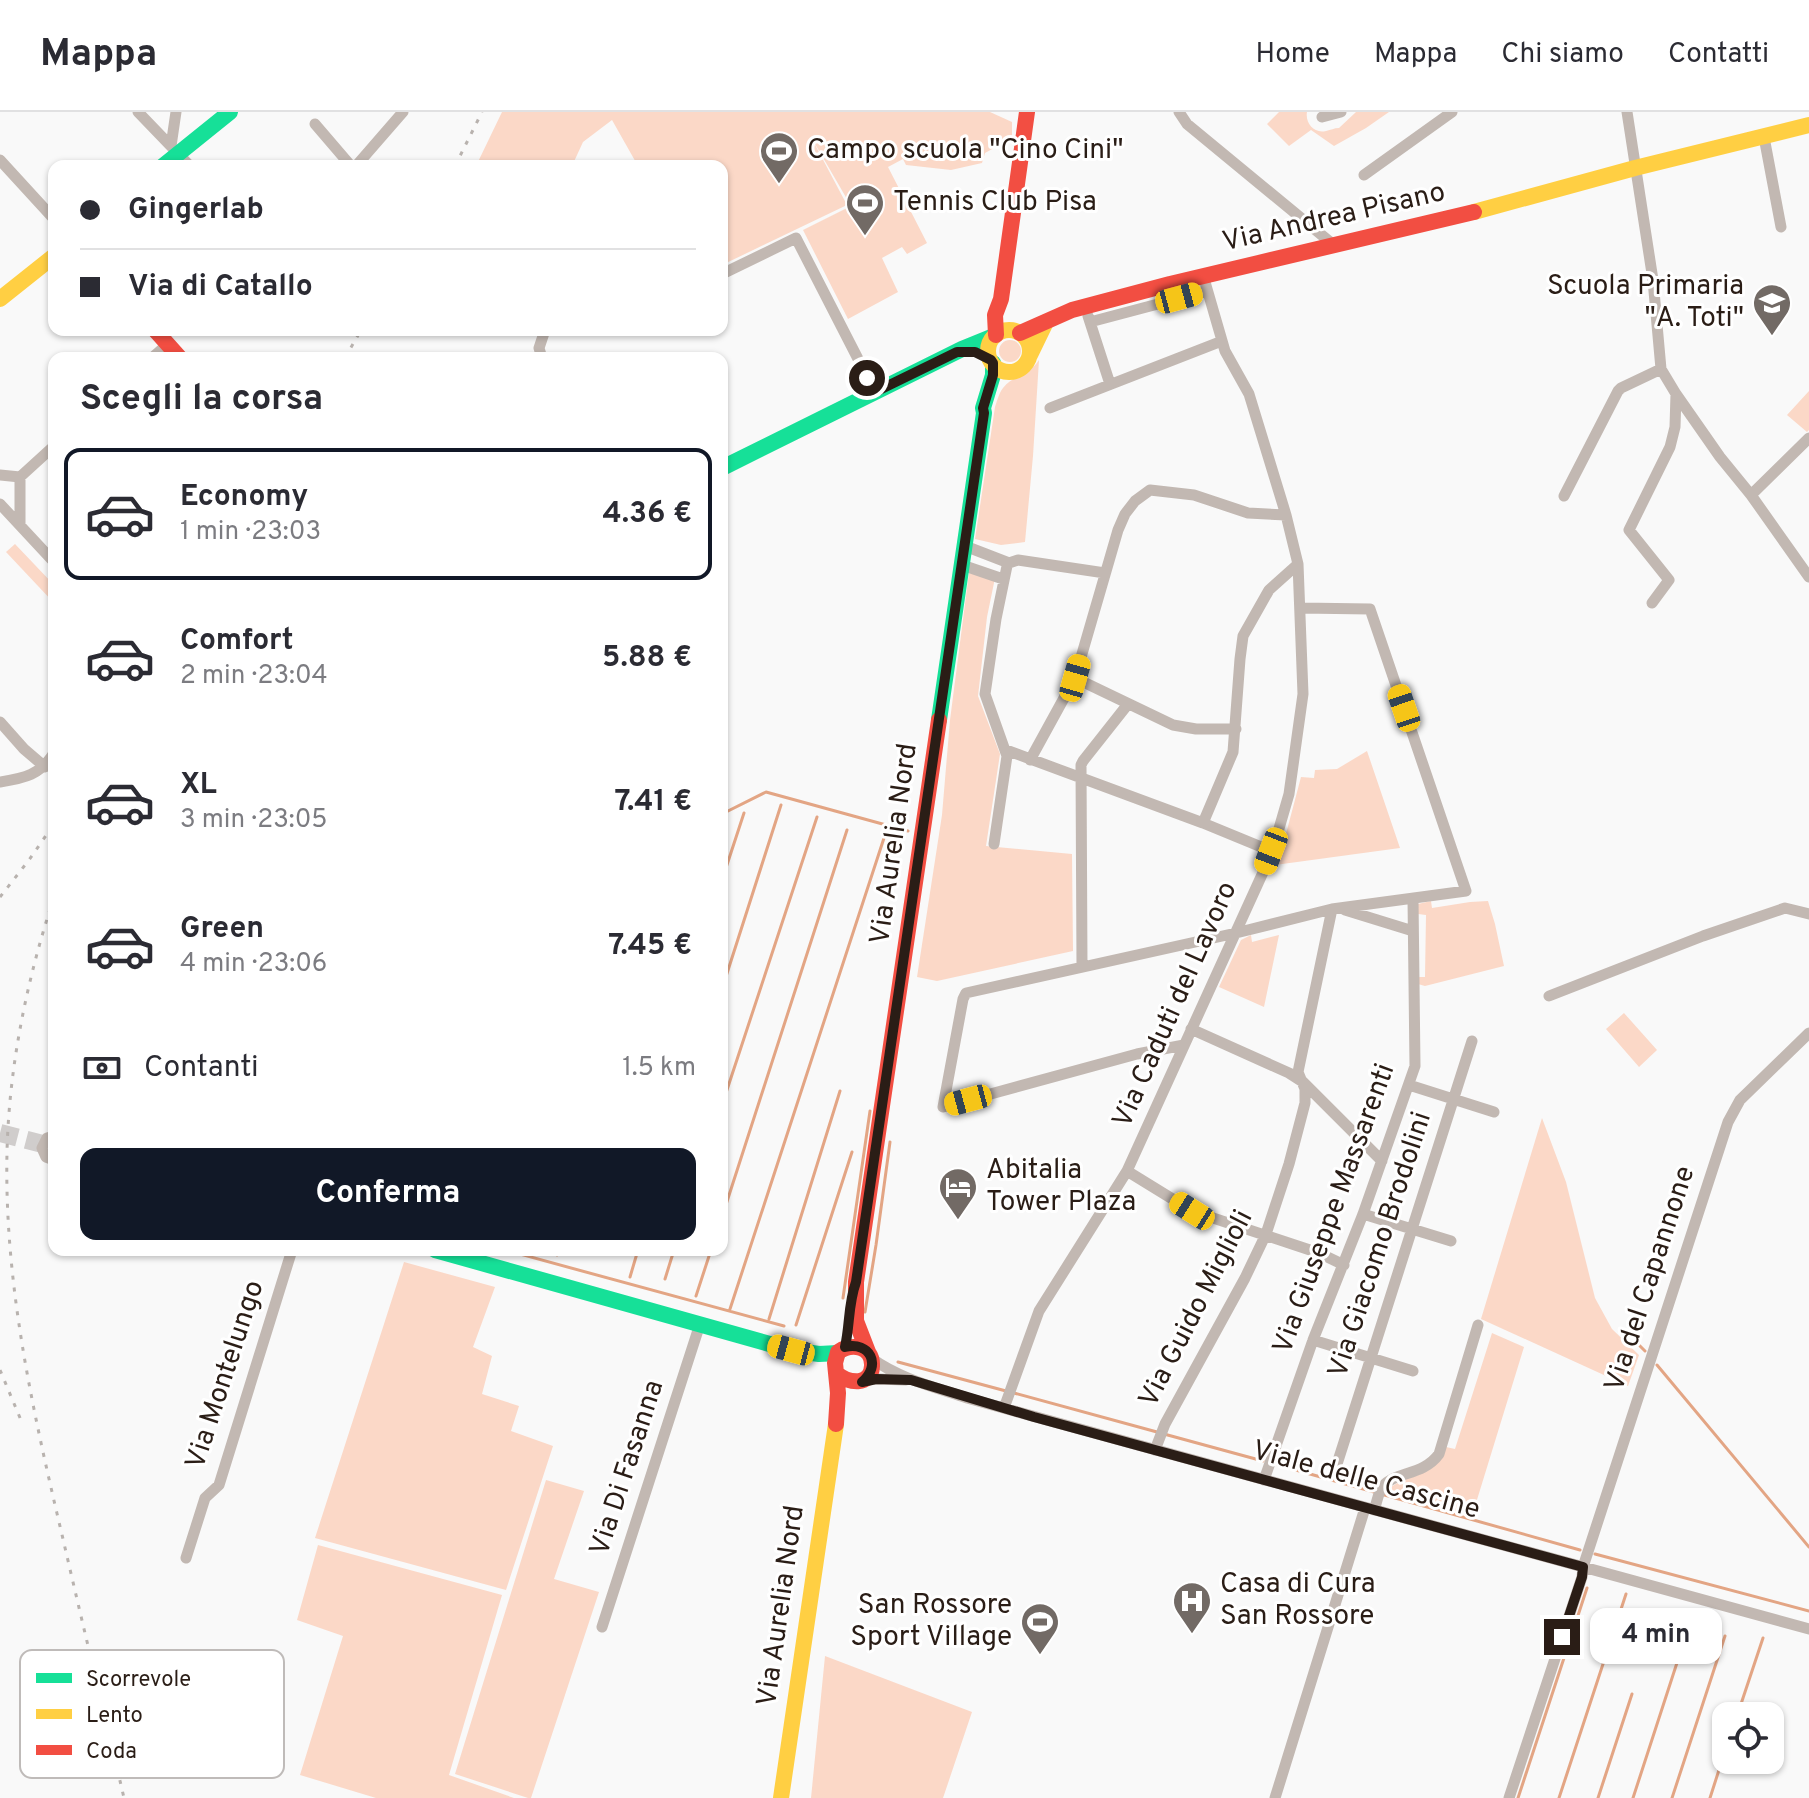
<!DOCTYPE html>
<html lang="it">
<head>
<meta charset="utf-8">
<style>
  :root { --surface:#fff; --page:#f7f7f7; --text:#2b2b33; --muted:#7c7c81; --line:#e1e1e2; --accent:#111827 }
  body { margin:0; font-family:Overpass,sans-serif; background:var(--page); color:var(--text); height:100vh; display:flex; flex-direction:column; font-size:30px; white-space:nowrap }
  * { box-sizing:border-box; margin:0 }
  p { font-size:26px; color:var(--muted) }
  .icon { flex:none; width:44px; height:44px; fill:none; stroke:currentColor; stroke-width:2; stroke-linecap:round; stroke-linejoin:round }
  .map { position:relative; flex:1; overflow:hidden }
  .sheet { position:absolute; left:48px; top:240px; width:680px; height:904px; display:flex; flex-direction:column; background:var(--surface); border-radius:16px; box-shadow:0 2px 6px #0004 }
  .sheet>* { flex:none }
  .top-card { position:absolute; left:48px; top:48px; width:680px; height:176px; border-radius:16px; box-shadow:0 2px 6px #0004; display:grid; align-content:center; height:176px; padding:0 32px; background:var(--surface) }
  .tools { position:absolute; left:1712px; top:1590px; display:grid; gap:16px }
  .tools a { display:grid; place-items:center; width:72px; height:72px; border-radius:16px; background:var(--surface); box-shadow:0 2px 6px #0004; font-size:40px }
  .end { position:absolute; width:36px; height:36px; margin:-18px; border:10px solid #2a1d16; background:#fff; box-shadow:0 0 0 4px #fff }
  .from { border-radius:50% }
  .bubble { position:absolute; height:56px; border-radius:16px; background:var(--surface); box-shadow:0 2px 6px #0004; font-size:26px; font-weight:700; line-height:56px; text-align:center }
  .car { position:absolute; width:24px; height:48px; margin:-24px -12px; border-radius:10px; box-shadow:0 0 6px 2px #0007; background:linear-gradient(#f5c518 24%,#345 0 40%,#f5c518 0 76%,#345 0 86%,#f5c518 0) }
  .top-card b { display:flex; align-items:center; gap:28px; height:76px; font-size:30px }
  .top-card b+b { border-top:2px solid var(--line) }
  .top-card i { width:20px; height:20px; background:var(--text) }
  ul { padding:0; list-style:none }
  li { display:flex; align-items:center; gap:24px; height:132px; margin:0 16px 12px; padding:0 16px; border:4px solid transparent; border-radius:16px }
  li div { flex:1 }
  li b { display:block; font-size:30px }
  li em { font-style:normal; font-weight:700 }
  li.on { border-color:var(--accent) }
  li>.icon { width:72px; height:72px; stroke-width:1.5 }
  h2 { padding:0 32px; font-size:36px; line-height:96px }
  .pay { display:flex; align-items:center; gap:20px; height:88px; padding:0 32px; font-size:30px }
  .pay p { margin-inline-start:auto }
  .primary-button { display:flex; gap:16px; margin-top:auto; padding:16px 32px }
  .primary-button a { flex:1; height:92px; border-radius:16px; background:var(--accent); color:#fff; font-size:32px; font-weight:700; line-height:92px; text-align:center }
  header { display:flex; align-items:center; gap:48px; box-sizing:border-box; height:112px; padding:0 40px; background:var(--surface); border-bottom:2px solid var(--line) }
  header strong { font-size:38px }
  nav { display:flex; gap:44px; margin-inline-start:auto; font-size:28px }
  .map>svg:first-child { display:block }
  .green { fill:#fbd8c7 }
  .lines { fill:none; stroke-linecap:round; stroke-linejoin:round }
  .stream { stroke:#e3a584; stroke-width:3 }
  .primary-tunnel { stroke:#d0cdcc; stroke-width:18; stroke-dasharray:18 9; stroke-linecap:butt }
  .street { stroke:#c2b8b2; stroke-width:11 }
  .fast { stroke:#16e098; stroke-width:16 }
  .slow { stroke:#ffcf43; stroke-width:16 }
  .jam { stroke:#f24e42; stroke-width:16 }
  .rail { stroke:#b8b2ae; stroke-width:3; stroke-dasharray:4 8; stroke-linecap:butt }
  .route { stroke:#2a1d16; stroke-width:10 }
  .labels { text-anchor:middle; dominant-baseline:central; stroke-width:6; stroke-linejoin:round; paint-order:stroke }
  .poi-label { font-size:28px; fill:#2a1d16; stroke:#fff; text-anchor:start }
  .street-label { font-size:28px; fill:#2a1d16; stroke:#fff }
  .key { fill:#fff; stroke:#bfbbb9; stroke-width:2 }
  .key-label { font-size:22px; fill:#2a1d16 }
</style>
</head>
<body>
<header>
<strong>Mappa</strong>
<nav><a>Home</a><a>Mappa</a><a>Chi siamo</a><a>Contatti</a></nav>
</header>
<div class="map">
<svg width="1809" height="1686" viewBox="0 0 1809 1686">
  <rect width="100%" height="100%" fill="#f9f9f9"/>
  <path class="green" d="M502,0H990L1012,10V26L985,41L982,51L951,58L906,53L903,47L888,55L927,131L907,142L902,135L882,146L898,180L848,207L803,118L851,94L811,25L847,93L722,153V54H638L612,8L583,30L572,54H476Z
    M1279,0H1307C1305,11 1314,22 1326,19C1331,18 1334,16 1339,16L1356,0H1389L1366,16L1334,34L1311,18L1289,34L1267,12Z
    M999 239a11 11 0 1 1 22 0a11 11 0 1 1-22 0Z
    M1039,248L1033,344L1025,430L1001,433L975,427L995,295C997,289 999,281 1003,276C1013,263 1030,263 1039,248Z
    M1809,279V318L1807,320L1787,303Z
    M15,432L54,473V491L6,440Z
    M969,461L995,466L987,505L978,584L1000,642L986,734L1072,742L1073,839L937,869L917,865L942,703L950,608Z
    M1367,639L1400,736L1275,753L1282,737L1301,665L1314,666L1315,658L1337,657Z
    M1431,789L1432,796L1470,790L1488,789L1495,812L1504,854L1425,874L1418,872L1417,865H1425L1426,803L1418,802V792Z
    M1251,823L1252,830L1279,823L1264,895L1219,875L1241,828Z
    M1624,901L1657,938L1639,955L1606,917Z
    M1542,1006L1566,1070L1595,1186L1612,1217L1639,1243L1628,1274L1481,1207Z
    M404,1150L495,1175L473,1235L492,1244L482,1282L519,1294L511,1319L553,1334L506,1478L315,1426Z
    M1492,1221L1524,1235L1472,1404L1385,1380C1405,1360 1436,1368 1446,1335L1455,1337Z
    M546,1368L584,1379L554,1467L599,1480L531,1686H528L455,1662Z
    M318,1433L502,1483L449,1663L514,1686H376L300,1663L343,1524L297,1508Z
    M825,1544L972,1600L943,1686H811Z"/>
  <g class="lines">
    <path class="stream" d="M722,702L766,680L908,719
      M722,768L744,701
      M722,877L781,693
      M722,993L817,705
      M722,1105L847,718
      M505,1138L784,1214
      M557,1143L558,1138
      M630,1165L638,1138
      M665,1167L674,1138
      M696,1184L711,1138
      M843,1186L870,999
      M730,1197L884,726
      M865,1200L876,1133L890,1030
      M769,1207L840,979
      M796,1213L852,1040
      M1638,1232L1645,1239
      M898,1250L1006,1279
      M1657,1253L1809,1435
      M1014,1281L1157,1320
      M1164,1322L1263,1349
      M1278,1353L1374,1380
      M1381,1382L1580,1438
      M1595,1442L1809,1499
      M1737,1604L1763,1526
      M1518,1686L1587,1476
      M1559,1686L1626,1482
      M1598,1686L1632,1582
      M1633,1686L1687,1520
      M1672,1686L1725,1524
      M1710,1686L1726,1636"/>
    <path class="primary-tunnel" d="M0,1021L54,1035"/>
    <path class="street" d="M138,0L190,54
      M1179,0L1187,12L1335,134
      M1627,0L1653,168L1661,257L1676,282L1720,345L1751,383L1809,465
      M1322,5L1341,0
      M315,12L351,54
      M1764,25L1781,115
      M171,34L176,0
      M0,48L54,107
      M356,54L403,0
      M1364,63L1452,0
      M722,162L796,126L875,280
      M1088,204L1110,272
      M1090,210L1207,179
      M152,246L168,232
      M542,246L539,236L545,218
      M1050,296L1222,229
      M0,363L20,365
      M20,365L54,334
      M1751,383L1809,326
      M1564,384L1618,279L1621,276L1661,257
      M0,392L54,450
      M20,413V365
      M965,434L1009,451
      M962,453L1003,467
      M1652,491L1669,468L1629,418L1670,335L1675,315L1676,282
      M1075,566L1173,613L1196,617H1236
      M0,610L24,637L45,655
      M1006,638L1203,711L1271,739
      M1030,648L1075,566L1118,418L1125,402L1135,389L1150,378L1194,383L1248,401L1286,403
      M0,670C25,666 40,663 54,641
      M1203,711L1233,640L1240,547L1243,524L1269,478L1298,452
      M994,732L1007,644L985,582L996,507L1007,454L1009,451L1018,448L1105,461
      M1345,798L1413,819
      M1082,855L1081,653L1083,649L1128,592
      M1549,884L1703,824L1785,796L1809,802
      M1191,917L1289,961L1303,970L1382,1049
      M1184,933L1137,942L943,995L963,887L966,881L1236,821L1332,797L1466,779L1370,497L1301,496
      M1409,973L1494,1000
      M54,1024L47,1026L42,1036L46,1045L54,1048
      M1127,1059L1192,1099L1319,1141L1344,1153
      M1363,1102L1451,1129
      M1313,1228L1413,1259
      M871,1246C900,1267 934,1275 967,1286L1809,1517
      M863,1269L876,1267L906,1268
      M1004,1296L1039,1199L1127,1059L1265,756L1278,720L1289,682L1303,582L1298,452L1286,403L1249,282L1225,239L1203,163
      M1155,1338L1165,1312L1245,1166L1266,1122L1289,1052L1305,991V977L1298,960L1332,797
      M1337,1352L1472,929
      M1264,1368L1313,1228L1363,1102L1415,954L1413,787
      M1374,1398C1377,1391 1378,1380 1383,1374C1396,1359 1423,1364 1439,1342L1478,1213
      M186,1446L205,1386L219,1373L292,1138
      M602,1515L700,1212
      M1275,1686L1365,1396
      M1509,1686L1582,1465L1583,1455L1728,1010L1740,988L1809,921"/>
    <path class="fast" d="M163,54L230,0
      M722,356L962,237L994,224
      M939,608L984,301L983,296L993,263V251
      M435,1138L791,1238L819,1242L838,1241"/>
    <path class="slow" d="M1474,100L1635,56L1809,13
      M0,187L54,144
      M988 239a21 21 0 1 1 42 0a21 21 0 1 1-42 0Z
      M1030,243L1046,210
      M781,1686L836,1312"/>
    <path class="jam" d="M155,218L180,246
      M1020,221L1072,198L1170,172L1474,100
      M996,223L995,203L1001,187L1027,0
      M868,1240L856,1209V1170L939,608
      M836,1312L838,1281L835,1251L838,1240C851,1231 873,1233 872,1254C871,1275 848,1271 837,1262"/>
    <path class="rail" d="M455,54L482,0
      M345,246L361,218
      M0,785L29,748L54,712
      M54,785C27,867 9,954 7,1040C4,1172 33,1300 63,1427C83,1514 104,1600 124,1686
      M0,1258L23,1313"/>
  </g>
  <g class="lines">
    <path class="route" d="M867,266L875,280L957,240H975L991,248L993,251V263L983,296L984,301L856,1170C848,1192 850,1213 845,1235C870,1229 882,1253 862,1270L876,1267L911,1268L1034,1305L1583,1455L1582,1465L1562,1525"/>
  </g>
  <defs>
    <g id="stadium-pin" transform="scale(2)"><path d="M0 17L-7.5 6A9.5 9.5 0 1 1 7.5 6Z" fill="#726a65" stroke="#fff"/><path d="M0-5a6.5 5 0 1 0 0 10a6.5 5 0 1 0 0-10ZM-3.5-1.8h7v3.6h-7Z" fill="#fff"/></g>
    <g id="school-pin" transform="scale(2)"><path d="M0 17L-7.5 6A9.5 9.5 0 1 1 7.5 6Z" fill="#726a65" stroke="#fff"/><path d="M0-5L7-2L0 1L-7-2ZM-4 1L0 2.5L4 1V4Q0 6-4 4Z" fill="#fff"/></g>
    <g id="hotel-pin" transform="scale(2)"><path d="M0 17L-7.5 6A9.5 9.5 0 1 1 7.5 6Z" fill="#726a65" stroke="#fff"/><path d="M-6-4.5h1.5V1H6V5H4.5V3h-9V5H-6ZM-4 0a1.8 1.8 0 1 1 3.6 0ZM.5 0V-2.5h3Q6-2.5 6 0Z" fill="#fff"/></g>
    <g id="hospital-pin" transform="scale(2)"><path d="M0 17L-7.5 6A9.5 9.5 0 1 1 7.5 6Z" fill="#726a65" stroke="#fff"/><path d="M-5-5h3v3.5h4V-5h3V5h-3V1.5h-4V5h-3Z" fill="#fff"/></g>
  </defs>
  <g fill-rule="evenodd">
    <use href="#stadium-pin" x="779" y="39"/>
    <use href="#stadium-pin" x="865" y="91"/>
    <use href="#school-pin" x="1772" y="191"/>
    <use href="#hotel-pin" x="958" y="1075"/>
    <use href="#hospital-pin" x="1192" y="1489"/>
    <use href="#stadium-pin" x="1040" y="1510"/>
  </g>
  <g class="labels">
    <g class="poi-label">
      <text x="807" y="39">Campo scuola "Cino Cini"</text>
      <text x="893" y="91">Tennis Club Pisa</text>
      <text x="1744" y="175" text-anchor="end">Scuola Primaria<tspan x="1744" dy="32">"A. Toti"</tspan></text>
      <text x="986" y="1059">Abitalia<tspan x="986" dy="32">Tower Plaza</tspan></text>
      <text x="1220" y="1473">Casa di Cura<tspan x="1220" dy="32">San Rossore</tspan></text>
      <text x="1012" y="1494" text-anchor="end">San Rossore<tspan x="1012" dy="32">Sport Village</tspan></text>
    </g>
    <g class="street-label">
      <text transform="translate(1334 106) rotate(-13)">Via Andrea Pisano</text>
      <text transform="translate(895 732) rotate(-82)">Via Aurelia Nord</text>
      <text transform="translate(1176 893) rotate(-66)">Via Caduti del Lavoro</text>
      <text transform="translate(1335 1097) rotate(-70)">Via Giuseppe Massarenti</text>
      <text transform="translate(1381 1133) rotate(-72)">Via Giacomo Brodolini</text>
      <text transform="translate(1651 1167) rotate(-72)">Via del Capannone</text>
      <text transform="translate(1197 1197) rotate(-63)">Via Guido Miglioli</text>
      <text transform="translate(226 1263) rotate(-72)">Via Montelungo</text>
      <text transform="translate(628 1356) rotate(-72)">Via Di Fasanna</text>
      <text transform="translate(1366 1369) rotate(15)">Viale delle Cascine</text>
      <text transform="translate(782 1494) rotate(-82)">Via Aurelia Nord</text>
    </g>
  </g>
  <rect x="20" y="1538" width="264" height="128" rx="12" class="key"/>
  <rect x="36" y="1561" width="36" height="10" fill="#16e098"/>
  <rect x="36" y="1597" width="36" height="10" fill="#ffcf43"/>
  <rect x="36" y="1633" width="36" height="10" fill="#f24e42"/>
  <g class="key-label">
    <text x="86" y="1574">Scorrevole</text>
    <text x="86" y="1610">Lento</text>
    <text x="86" y="1646">Coda</text>
  </g>
</svg>
<div class="tools">
<a><svg class="icon" aria-label="locate" viewBox="0 0 24 24"><circle cx="12" cy="12" r="6"/><path d="M12 2v4M12 18v4M2 12h4M18 12h4"/></svg></a>
</div>
<i class="end from" style="left:867px;top:266px"></i>
<i class="end" style="left:1562px;top:1525px"></i>
<div class="bubble" style="left:1590px;top:1496px;width:132px">4 min</div>
<i class="car" style="left:1179px;top:186px;rotate:75deg"></i>
<i class="car" style="left:1075px;top:566px;rotate:16deg"></i>
<i class="car" style="left:1404px;top:596px;rotate:341deg"></i>
<i class="car" style="left:1271px;top:739px;rotate:201deg"></i>
<i class="car" style="left:968px;top:988px;rotate:255deg"></i>
<i class="car" style="left:1192px;top:1099px;rotate:302deg"></i>
<i class="car" style="left:791px;top:1238px;rotate:285deg"></i>
<div class="top-card">
<b><i class="from"></i>Gingerlab</b>
<b><i></i>Via di Catallo</b>
</div>
<section class="sheet">
<h2>Scegli la corsa</h2>
<ul>
<li class="on"><svg class="icon" aria-label="car" viewBox="0 0 24 24"><path d="M5 17H2v-5l4-1 3-4h7l3 4 3 1v5h-3M9 17h6M6 11h13"/><circle cx="7" cy="17" r="2"/><circle cx="17" cy="17" r="2"/></svg><div><b>Economy</b><p>1 min · 23:03</p></div><em>4.36 €</em></li>
<li><svg class="icon" aria-label="car" viewBox="0 0 24 24"><path d="M5 17H2v-5l4-1 3-4h7l3 4 3 1v5h-3M9 17h6M6 11h13"/><circle cx="7" cy="17" r="2"/><circle cx="17" cy="17" r="2"/></svg><div><b>Comfort</b><p>2 min · 23:04</p></div><em>5.88 €</em></li>
<li><svg class="icon" aria-label="car" viewBox="0 0 24 24"><path d="M5 17H2v-5l4-1 3-4h7l3 4 3 1v5h-3M9 17h6M6 11h13"/><circle cx="7" cy="17" r="2"/><circle cx="17" cy="17" r="2"/></svg><div><b>XL</b><p>3 min · 23:05</p></div><em>7.41 €</em></li>
<li><svg class="icon" aria-label="car" viewBox="0 0 24 24"><path d="M5 17H2v-5l4-1 3-4h7l3 4 3 1v5h-3M9 17h6M6 11h13"/><circle cx="7" cy="17" r="2"/><circle cx="17" cy="17" r="2"/></svg><div><b>Green</b><p>4 min · 23:06</p></div><em>7.45 €</em></li>
</ul>
<div class="pay"><svg class="icon" aria-label="cash" viewBox="0 0 24 24"><path d="M3 7h18v10H3z"/><circle cx="12" cy="12" r="2"/></svg>Contanti<p>1.5 km</p></div>
<div class="primary-button"><a>Conferma</a></div>
</section>
</div>
</body>
</html>
